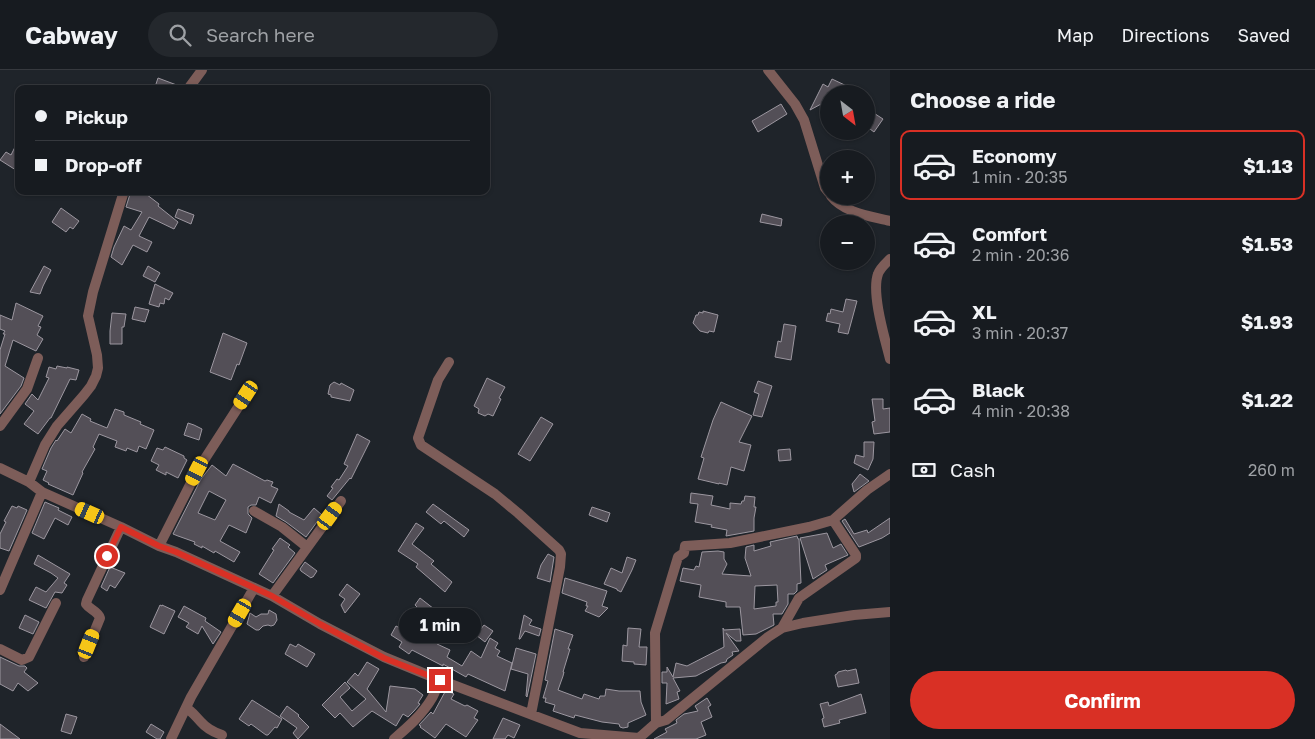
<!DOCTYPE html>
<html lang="en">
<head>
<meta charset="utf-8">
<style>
  :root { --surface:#171b20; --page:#24282d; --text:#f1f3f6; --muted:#9ea1a5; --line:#36393e; --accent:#d93025 }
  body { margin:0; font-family:"Golos Text",sans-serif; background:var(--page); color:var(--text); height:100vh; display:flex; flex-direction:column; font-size:19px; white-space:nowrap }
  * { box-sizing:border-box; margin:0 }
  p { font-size:16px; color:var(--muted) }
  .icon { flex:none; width:28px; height:28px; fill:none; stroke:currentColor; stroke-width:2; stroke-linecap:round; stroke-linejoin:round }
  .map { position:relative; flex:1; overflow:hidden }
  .details { display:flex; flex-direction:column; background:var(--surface); width:425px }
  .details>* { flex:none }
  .top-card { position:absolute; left:15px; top:15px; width:475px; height:110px; border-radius:10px; box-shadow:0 1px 4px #0004,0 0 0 1px var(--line); display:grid; align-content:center; height:110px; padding:0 20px; background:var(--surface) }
  .needle { width:32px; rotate:149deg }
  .buttons { position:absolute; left:820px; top:15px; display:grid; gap:10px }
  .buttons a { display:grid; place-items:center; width:55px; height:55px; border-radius:50%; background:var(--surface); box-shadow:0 1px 4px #0004,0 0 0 1px var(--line); font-size:25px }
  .end { position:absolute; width:22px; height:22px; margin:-11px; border:6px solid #d93025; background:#fff; box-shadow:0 0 0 2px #fff }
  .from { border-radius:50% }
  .bubble { position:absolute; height:35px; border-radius:18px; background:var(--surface); box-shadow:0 1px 4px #0004,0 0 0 1px var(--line); font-size:16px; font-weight:700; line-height:35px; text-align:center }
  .car { position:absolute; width:15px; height:30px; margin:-15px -8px; border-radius:6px; box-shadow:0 0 4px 1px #0007; background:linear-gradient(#f5c518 24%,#345 0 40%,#f5c518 0 76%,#345 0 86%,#f5c518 0) }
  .top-card b { display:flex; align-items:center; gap:18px; height:48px; font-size:19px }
  .top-card b+b { border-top:1px solid var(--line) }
  .top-card i { width:12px; height:12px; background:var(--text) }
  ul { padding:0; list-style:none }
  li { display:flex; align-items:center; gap:15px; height:70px; margin:0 10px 8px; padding:0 10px; border:2px solid transparent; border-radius:10px }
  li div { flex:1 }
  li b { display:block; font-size:19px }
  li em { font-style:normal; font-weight:700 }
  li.on { border-color:var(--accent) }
  li>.icon { width:45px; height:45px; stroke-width:1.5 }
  h2 { padding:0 20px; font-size:22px; line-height:60px }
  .pay { display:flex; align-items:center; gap:12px; height:55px; padding:0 20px; font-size:19px }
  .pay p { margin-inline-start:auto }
  .button { display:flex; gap:10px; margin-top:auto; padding:10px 20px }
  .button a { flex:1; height:58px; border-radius:30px; background:var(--accent); color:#fff; font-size:20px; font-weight:700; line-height:58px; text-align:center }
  header { display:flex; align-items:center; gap:30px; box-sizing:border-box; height:70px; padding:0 25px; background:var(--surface); border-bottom:1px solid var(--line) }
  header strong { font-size:24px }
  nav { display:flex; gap:28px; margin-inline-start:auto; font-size:18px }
  .search { width:350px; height:45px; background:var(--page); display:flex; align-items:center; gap:12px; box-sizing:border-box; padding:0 18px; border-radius:28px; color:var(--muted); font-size:19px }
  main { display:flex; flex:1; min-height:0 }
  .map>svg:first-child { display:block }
  .building { fill:#534f57; stroke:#9c97a0; fill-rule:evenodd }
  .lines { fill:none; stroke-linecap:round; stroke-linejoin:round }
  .street { stroke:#7d5d59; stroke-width:10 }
  .route { stroke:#d93025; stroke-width:6 }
</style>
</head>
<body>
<header>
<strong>Cabway</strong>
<div class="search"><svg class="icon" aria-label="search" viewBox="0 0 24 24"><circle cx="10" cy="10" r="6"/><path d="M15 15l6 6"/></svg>Search here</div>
<nav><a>Map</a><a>Directions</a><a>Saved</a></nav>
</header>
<main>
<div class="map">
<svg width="890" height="669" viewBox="0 0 890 669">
  <rect width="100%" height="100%" fill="#1f242a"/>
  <path class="building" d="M158,8L182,17L181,19H161L155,17Z
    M832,9L851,18L848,24H829V36L823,33L810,40L823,14L828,17Z
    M781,34L787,44L758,62L752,51Z
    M866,38L883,49L874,62L866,56Z
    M19,69V102L0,90L6,82L11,85Z
    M131,121H142L159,134L158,136L178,152L174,159L149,147L139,166L152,172L147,182L133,175L122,195L111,187L114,177L124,156L131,160L142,142L126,137Z
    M61,138L79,151L73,159L70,157L66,162L52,152Z
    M178,139L194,145L191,154L175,147Z
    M762,144L782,149L781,156L760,152Z
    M44,196L51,200L43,216L40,224L30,222Z
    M148,196L160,203L155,212L143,206Z
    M155,214L173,223L169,230L165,228L164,234L160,233L159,237L149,234Z
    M846,229L857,231L848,264L838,262L840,254L826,251L828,243L830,244L831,239L843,242Z
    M16,233L43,246L38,256L41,257L37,265L43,269L36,281L13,270L5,296L24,308L21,316L0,344V280L5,264H3L5,261L0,259V245L12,250Z
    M135,237L149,240L145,252L132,249Z
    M703,241L718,245L714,262L709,261L708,263L700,261L693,253L696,245H698L699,242L703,243Z
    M112,243L126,244L124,257H122V274H110V261Z
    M784,254L796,256L791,290L775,287L778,271L781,272Z
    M223,263L247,273L239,295L237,294L231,310L210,302Z
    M57,296L67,298V297L79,300L76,310L70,309L51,348H50L38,364L24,354L34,341L25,334L32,324L38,330L49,308L46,307L49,297L56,299Z
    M487,308L505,317L499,328L501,329L493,346L488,344L485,346L478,343L479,339L474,336Z
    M758,311L772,316L762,347L753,345L759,324L754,322Z
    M334,312L340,315L341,313L354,320L350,331L331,327V325L328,324L330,315Z
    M872,329H883V339L890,338V362L874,364L872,352L875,351Z
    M721,332L752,346L739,372L751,375L744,401L731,397L727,415L719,413V414L698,409L704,388L701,387L713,350Z
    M115,339L124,342V345L141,352L140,354L154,360L146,379L139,376L137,382L127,378L126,381L115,377L117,371L99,364L93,377L95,379L82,402L83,403L73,425L48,414L49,413L43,410L47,401L42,399L51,378L56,370L57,371L65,359L71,363L82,344L91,349L90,351L107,358Z
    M541,347L553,354L530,391L518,384Z
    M188,353L194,355L202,359L199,370L184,365Z
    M357,364L370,371L351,409L350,408L332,430L327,426L333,418L331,417L337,409L339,410L348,396L344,394Z
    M864,372H874L873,389L868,400L854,393L856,385L864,387Z
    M165,377L184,386V388L187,390L178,408L166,402V405L156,400L159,395L151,391L157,378L163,380Z
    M790,379L791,390L779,391L778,380Z
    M233,394L265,411L267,410L273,412L271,416L278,419L271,433L259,427L256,435H251L248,437V444L252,448L246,463L229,455L220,471L240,482L234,492L215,481L214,483L202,476V478L194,474L195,472L178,466L173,464L201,409L212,395L226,406ZM209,421L226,430L215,450L198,443Z
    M860,404L869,411L854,422L852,414Z
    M691,423L713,426L711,435L730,439V433L741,434L742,431H744L745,426L755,427L754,437H756L754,448V461L726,466L727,460L711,457L712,455L695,452L698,434L690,433Z
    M45,432L59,438L58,440L72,447L68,455L55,448L44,469L32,463Z
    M279,434L289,441V442L304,450L314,438L322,445L306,467L286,452L276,446Z
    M433,434L469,460L464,467L444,451L441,454L426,442Z
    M12,436L17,438L18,436L27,440L9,481L0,478V464L6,452L4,451Z
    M592,437L610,443L607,452L589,445Z
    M890,448V463L882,468L859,477L842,451L845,449L854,464L867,460L868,463Z
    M416,453L424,458L412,474L434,491L431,494L452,512L445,522L416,497L418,494L398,481Z
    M827,463L833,478L841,474L848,485L825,495L827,500L813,509L800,468Z
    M797,466L798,469H799L801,513L797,514V521L794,524H788V534L782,544H773L774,555L756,564L743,565L740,537H726V532L699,527L701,515L680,511L683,498L694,500L696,496L699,497L702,482L718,481L724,482V489L727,494L722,504L751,506L745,488L746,477L754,475V481L771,476L770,472ZM777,515L778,532H776V536L754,539L755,516Z
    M280,468L290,475L288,477L295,483L273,513L259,504L274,480L272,479Z
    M548,484L554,487L550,512L537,508L541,495Z
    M38,485L70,504L64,513L67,515L62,523L55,522L46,538L29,530L36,517L46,522L58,508L51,503L34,494Z
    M627,487L636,490L632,500L621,522L617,520V519L604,514L611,498L622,503Z
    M305,492L317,501L313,507H312L311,508L301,501L300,499Z
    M110,497L125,503L115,518L110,515L107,521L101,517Z
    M565,508L607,521L602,536L608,538L599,547L585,541L588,536H586L587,532L562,523Z
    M347,514L360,524L345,543L341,535L345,529L339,525Z
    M420,528L443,546L447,538L455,542L437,574L450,580L447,587L462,596L471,581L481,588L490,568L498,573L495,578L500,581L497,586L512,593L505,621L468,604L466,607L443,594V596L412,580L409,584L399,577L402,572L391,565L396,556L402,559L414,546L411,543L417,537L415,535Z
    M160,535L162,536V535L175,541L164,564L150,557Z
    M184,536L206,548L205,551L221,562L213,574L202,556L198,564L186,557L189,553L178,547Z
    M269,540L276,544L277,550L274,555L271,556L268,555L263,556L259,560H256L247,554L250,543L256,547L261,544H268Z
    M25,545L39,552L33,564L19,558Z
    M524,545L532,550L529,555L541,559L539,566L525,561L520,569H519Z
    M484,555L493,561L485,572L476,565Z
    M628,558L641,559L639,577H647L646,595L634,594V592L622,591L623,575L627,576Z
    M723,558L724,560L740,559L741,571H736L726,563L739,581L732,582L733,585L727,589L726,592L721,593L696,606L673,608L680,621L677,622L679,629L666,634L667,613H662V602H667V597L673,607L676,593L687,596L724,577Z
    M555,559L573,565L568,579H570L563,602H564L563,606L558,620L582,629L584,624L599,629L600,626H605L606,619L619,621H640L641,632L646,645L628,653V657L623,658L620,657L619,654L602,652L575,645L574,648L553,641L555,635L545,632L546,628H543L548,611L545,610Z
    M290,574L296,577L298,574L315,584L307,597L285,584Z
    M516,578L536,584L527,627L526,626L528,604L511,599Z
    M0,587L19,596H25L27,598L24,602L38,613L28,621L18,613L13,621L0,614Z
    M367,592L379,599L367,619L386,642L390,616L415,619L423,625L418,633L420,634L414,641L408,647L403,644L396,656L372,641L353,657L340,643L335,648L322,635L345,612L350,618L340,627L352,641L366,629L347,612L355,603L358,606Z
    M856,599L859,613L838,617L835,605L837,604L838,602L846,600L847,601Z
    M446,620L454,624L451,629L465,636L467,635L478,641L474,648L478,650L466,667L446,654L435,668L420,657L421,656L419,655L431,642L433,644Z
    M861,624L866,643L839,650L840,653L824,657L822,649L824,648L820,634L828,632L829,636Z
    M707,628L711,635L708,637L712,647L701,652L706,665L696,669H654L667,662L665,659L677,653L676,650L684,644L698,641L695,636Z
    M252,630L282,649L277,658L275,657L268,665H266L251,654L249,656L239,649Z
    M287,636L299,645L298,646L309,657L298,669L293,663L297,658L280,646Z
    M66,644L77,647L71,664L61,661Z
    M503,648L520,655L514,668L508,665L505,669H493Z
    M0,654L20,669H0Z
    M151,654L164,662L160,669H157L146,662Z"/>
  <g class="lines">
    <path class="street" d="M768,0L795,34L804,50L825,118L829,123
      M188,19L202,0
      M831,126C844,143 870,146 890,151
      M890,189C886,193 880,198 878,204C871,223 885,269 890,289
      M449,292L438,310L418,368L421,375L495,424L518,443L559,480L561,484L560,497L531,644
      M0,356L27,319L38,288
      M0,398L29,412L42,422L121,457L159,476L176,482L272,526L320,554L384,587L440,610L580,663L639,668L656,653L666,650L768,567L782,558L803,553L854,545L890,542
      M29,412L45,375L57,356L84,325L91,316L96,306L98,298L97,285L88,246L93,222L124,121
      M254,441L282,457L307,477
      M159,476L197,401L246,325L249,316
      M0,520L42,422
      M272,526L341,431
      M782,558L799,528L856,488V485L833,450
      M0,579L22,590L29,587L56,533
      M84,587L100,548C98,541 90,540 86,534L87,530L121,457
      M186,638C192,641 196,647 201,652C207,659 213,662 222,665
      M656,653L655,563L678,487L684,483L685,476L730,473L809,457L833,450L867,420L890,404
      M171,669L191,627L254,518
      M394,669C408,657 422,645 432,628C435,623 437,616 440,610"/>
  </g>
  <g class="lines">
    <path class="route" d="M107,486L121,457L159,476L176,482L272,526L320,554L384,588L440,610"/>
  </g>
</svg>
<div class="buttons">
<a><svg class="needle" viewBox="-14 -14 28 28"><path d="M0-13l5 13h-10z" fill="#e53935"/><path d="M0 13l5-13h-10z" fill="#9ea1a5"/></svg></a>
<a>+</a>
<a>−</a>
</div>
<i class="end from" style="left:107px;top:486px"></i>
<i class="end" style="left:440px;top:610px"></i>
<div class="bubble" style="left:399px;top:538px;width:82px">1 min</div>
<i class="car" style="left:246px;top:325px;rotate:213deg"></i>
<i class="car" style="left:197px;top:401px;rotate:207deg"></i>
<i class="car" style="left:90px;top:443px;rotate:294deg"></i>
<i class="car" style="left:330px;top:446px;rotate:36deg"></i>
<i class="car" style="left:240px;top:543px;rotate:210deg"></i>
<i class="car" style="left:89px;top:574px;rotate:22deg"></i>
<div class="top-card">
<b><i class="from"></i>Pickup</b>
<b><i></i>Drop-off</b>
</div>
</div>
<section class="details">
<h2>Choose a ride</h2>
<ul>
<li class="on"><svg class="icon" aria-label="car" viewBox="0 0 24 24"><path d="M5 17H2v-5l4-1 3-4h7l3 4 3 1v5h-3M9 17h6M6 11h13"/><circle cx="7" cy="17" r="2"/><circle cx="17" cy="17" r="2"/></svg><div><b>Economy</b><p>1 min · 20:35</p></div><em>$1.13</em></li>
<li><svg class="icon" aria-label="car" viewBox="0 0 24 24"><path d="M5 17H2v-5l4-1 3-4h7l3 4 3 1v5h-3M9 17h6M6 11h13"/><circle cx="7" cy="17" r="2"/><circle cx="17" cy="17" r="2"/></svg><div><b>Comfort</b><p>2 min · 20:36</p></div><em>$1.53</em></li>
<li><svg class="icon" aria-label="car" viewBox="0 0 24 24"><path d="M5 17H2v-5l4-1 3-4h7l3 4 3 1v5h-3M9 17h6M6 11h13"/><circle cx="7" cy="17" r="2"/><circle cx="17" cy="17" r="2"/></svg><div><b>XL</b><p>3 min · 20:37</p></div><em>$1.93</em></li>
<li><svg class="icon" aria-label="car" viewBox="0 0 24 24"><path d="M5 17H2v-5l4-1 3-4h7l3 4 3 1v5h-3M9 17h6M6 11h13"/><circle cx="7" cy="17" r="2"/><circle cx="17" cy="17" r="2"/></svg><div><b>Black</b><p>4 min · 20:38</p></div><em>$1.22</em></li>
</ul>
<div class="pay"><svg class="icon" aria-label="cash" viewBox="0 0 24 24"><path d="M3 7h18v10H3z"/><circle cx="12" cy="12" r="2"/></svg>Cash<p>260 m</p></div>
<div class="button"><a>Confirm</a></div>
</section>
</main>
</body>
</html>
